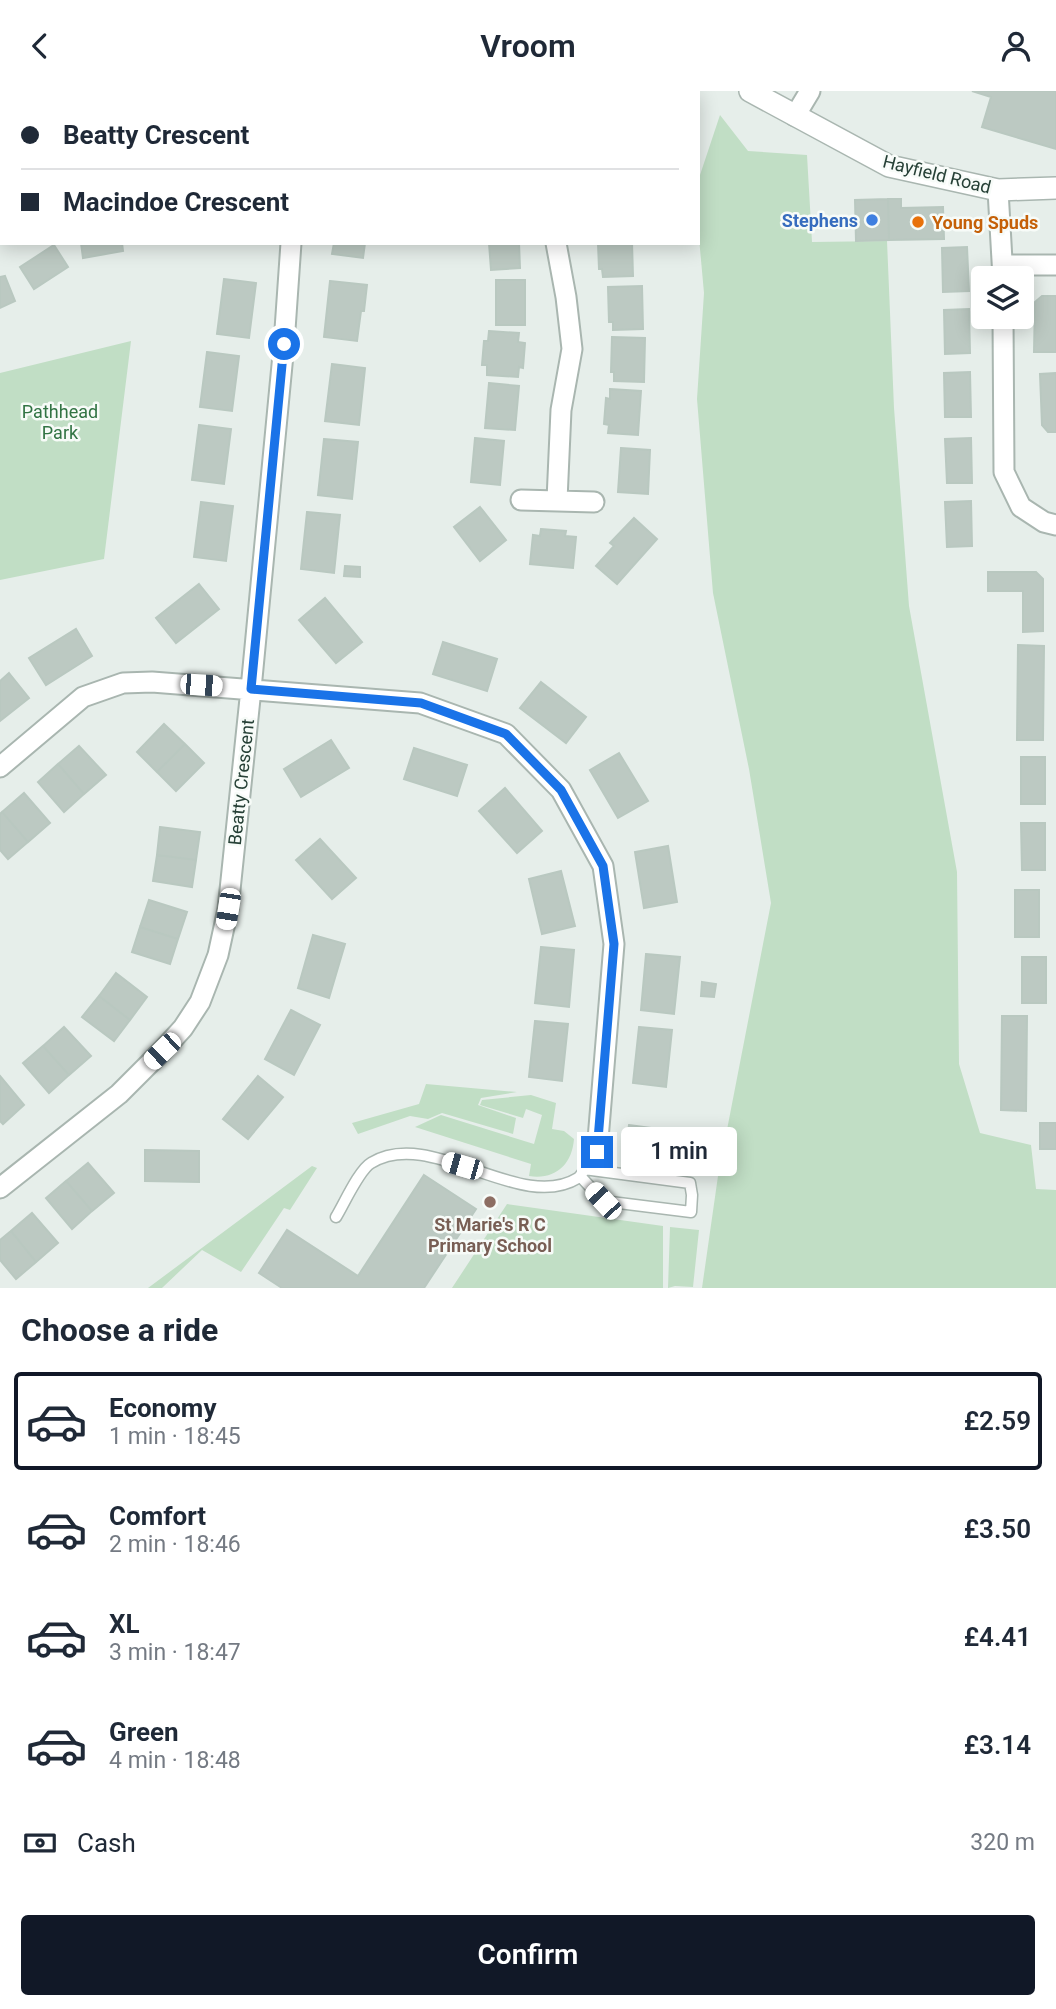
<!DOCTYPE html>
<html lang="en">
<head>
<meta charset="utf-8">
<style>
  :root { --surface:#fff; --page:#f6f6f7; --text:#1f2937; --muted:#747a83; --line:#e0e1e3; --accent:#111827 }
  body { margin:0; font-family:Roboto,sans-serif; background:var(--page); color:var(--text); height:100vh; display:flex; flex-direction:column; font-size:26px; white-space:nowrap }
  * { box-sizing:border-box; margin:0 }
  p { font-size:23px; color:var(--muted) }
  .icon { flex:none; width:38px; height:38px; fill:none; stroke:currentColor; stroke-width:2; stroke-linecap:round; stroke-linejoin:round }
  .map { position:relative; height:1197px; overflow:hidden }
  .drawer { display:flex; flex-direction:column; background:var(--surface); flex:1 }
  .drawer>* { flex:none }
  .guide { position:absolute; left:0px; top:0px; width:700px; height:154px; box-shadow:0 4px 18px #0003; display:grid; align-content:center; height:154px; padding:0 21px; background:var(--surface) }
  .buttons { position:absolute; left:971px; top:175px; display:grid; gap:14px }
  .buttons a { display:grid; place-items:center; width:63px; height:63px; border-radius:7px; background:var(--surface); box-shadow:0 4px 18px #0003; font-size:35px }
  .end { position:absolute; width:32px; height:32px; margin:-16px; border:9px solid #1a73e8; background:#fff; box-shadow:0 0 0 4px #fff }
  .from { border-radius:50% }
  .bubble { position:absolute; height:49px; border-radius:7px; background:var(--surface); box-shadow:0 4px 18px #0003; font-size:23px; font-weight:600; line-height:49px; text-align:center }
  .car { position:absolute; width:21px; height:42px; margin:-21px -10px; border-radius:9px; box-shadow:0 0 5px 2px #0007; background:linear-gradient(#fff 24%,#345 0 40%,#fff 0 76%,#345 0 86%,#fff 0) }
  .guide b { display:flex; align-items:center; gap:24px; height:66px; font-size:26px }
  .guide b+b { border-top:2px solid var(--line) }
  .guide i { width:18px; height:18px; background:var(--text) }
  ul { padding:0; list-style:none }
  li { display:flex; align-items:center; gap:21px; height:98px; margin:0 14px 10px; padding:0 7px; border:4px solid transparent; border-radius:7px }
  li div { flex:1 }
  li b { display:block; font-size:26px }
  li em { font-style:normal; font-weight:600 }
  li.on { border-color:var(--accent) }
  li>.icon { width:63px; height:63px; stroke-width:1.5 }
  h2 { padding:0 21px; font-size:32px; line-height:84px }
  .pay { display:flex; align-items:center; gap:18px; height:77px; padding:0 21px; font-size:26px }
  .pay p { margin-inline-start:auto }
  .button { display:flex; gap:14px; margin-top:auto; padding:14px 21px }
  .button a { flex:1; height:80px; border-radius:7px; background:var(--accent); color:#fff; font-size:28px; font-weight:600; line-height:80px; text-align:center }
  header { display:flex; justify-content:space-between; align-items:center; height:91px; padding:0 21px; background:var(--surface); font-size:32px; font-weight:600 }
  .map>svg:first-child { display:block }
  .green { fill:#c1dec5 }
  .building { fill:#bcc9c2; stroke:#b9c8c0; stroke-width:2 }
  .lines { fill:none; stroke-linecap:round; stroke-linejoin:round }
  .service-casing { stroke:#a9b6b0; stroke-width:13 }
  .minor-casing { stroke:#a9b6b0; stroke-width:23 }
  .tertiary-casing { stroke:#a9b6b0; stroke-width:24 }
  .service { stroke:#fff; stroke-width:10 }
  .minor { stroke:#fff; stroke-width:19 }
  .tertiary { stroke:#fff; stroke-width:21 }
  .route { stroke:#1a73e8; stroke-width:9 }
  .shop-dot { fill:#3f7fe0; stroke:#f7fbf8; stroke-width:2.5 }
  .food-dot { fill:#e8710a; stroke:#f7fbf8; stroke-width:2.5 }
  .education-dot { fill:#8d6e63; stroke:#f7fbf8; stroke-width:2.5 }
  .labels { text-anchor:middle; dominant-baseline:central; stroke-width:5; stroke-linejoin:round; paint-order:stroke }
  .street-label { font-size:18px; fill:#264036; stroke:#f7fbf8 }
  .shop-label { font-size:18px; font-weight:bold; fill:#366cbe; stroke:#f7fbf8; text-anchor:end }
  .food-label { font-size:18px; font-weight:bold; fill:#c56008; stroke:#f7fbf8; text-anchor:start }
  .park-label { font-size:18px; fill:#327444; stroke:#f7fbf8 }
  .education-label { font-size:18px; font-weight:bold; fill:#785e54; stroke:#f7fbf8 }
</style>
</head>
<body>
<header><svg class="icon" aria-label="back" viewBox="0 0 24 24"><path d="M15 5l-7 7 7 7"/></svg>Vroom<svg class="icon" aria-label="person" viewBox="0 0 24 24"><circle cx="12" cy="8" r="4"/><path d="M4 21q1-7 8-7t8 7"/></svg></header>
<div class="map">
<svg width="1056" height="1197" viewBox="0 0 1056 1197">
  <rect width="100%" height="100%" fill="#e6eeea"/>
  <path class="green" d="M720,24L748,60L807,64L812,151L887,150L894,317L909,515L957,781L959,973L980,1042L1031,1054L1036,1098L1056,1099V1197H702L718,1085L771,812L749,678L713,502L697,308L704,202L698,136V90Z
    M131,250L104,468L0,489V282Z
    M426,993L517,1001L481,1007L478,1014L516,1027L513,1043L442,1022L428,1028L410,1025L358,1043L352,1032L419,1013Z
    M531,1004L556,1012L552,1038L564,1040L574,1048C572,1074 555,1089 529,1085L531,1073L415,1036L441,1024L534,1053L542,1024L526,1018L523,1027L480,1014L482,1009Z
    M312,1075L317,1077L290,1119L284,1117L241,1181L202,1159L162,1197H148Z
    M507,1113L663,1135V1197H452Z
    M670,1136L699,1139L693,1196L675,1195L668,1197Z"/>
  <path class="building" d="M0,0H116V2H2L0,85Z
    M972,0H1056V58L982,36L991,6Z
    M888,108H901V117L943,116L944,148L889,149Z
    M888,108L889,149L856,150L855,109Z
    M81,152H122L123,160L83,167Z
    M334,152H365L363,167L332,163Z
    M489,152H519L520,177L491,179Z
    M598,152H632L633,185L603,186L602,178H599Z
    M54,154L68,176L34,198L20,176Z
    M967,156L969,200L943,201L942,157Z
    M5,185L15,210L0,217V186Z
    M224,188L256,192L249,247L217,243Z
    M496,189H525V234H496Z
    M330,190L367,194L364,220H361L357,250L324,246Z
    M642,195L643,238L613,239V231H609L608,196Z
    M1042,205H1056V261H1034L1035,211Z
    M969,218L970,262L945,263L944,219Z
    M489,240L519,242L518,251L525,252L523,277L519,276L518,286L487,284V274H482L484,250H488Z
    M612,246L645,247L644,291L614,290V281H611Z
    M207,261L239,265L232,320L200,316Z
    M332,273L365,277L359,334L325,330Z
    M970,281L971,326H945L944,282Z
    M1056,282V341H1048L1042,334L1040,283Z
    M489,292L519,295L515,339L485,337Z
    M610,298L641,300L638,344L608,342L609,334L604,333L606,307L610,308Z
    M199,334L231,338L224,393L192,389Z
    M475,347L504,350L500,394L471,391Z
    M971,347L972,392H947L945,348Z
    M324,348L358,351L352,408L318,404Z
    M621,357L650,359L648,403L618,401Z
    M971,410L972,455L947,456L945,411Z
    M201,411L233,415L226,470L194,466Z
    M480,416L506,449L480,470L454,436Z
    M307,421L340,424L334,482L301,478Z
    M634,427L657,448L617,493L596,475L614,455L610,452Z
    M541,438L566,440L565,445L576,446L573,477L530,473L533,444L540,445Z
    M345,475L360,476V486L344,485Z
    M988,481H1036L1043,488V540L1023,541V500H988Z
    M199,493L219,518L176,552L156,527Z
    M325,507L362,551L336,572L299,529Z
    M76,538L92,565L46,594L29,567Z
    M443,551L497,568L487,600L433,583Z
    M1018,554L1044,555L1043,649H1017Z
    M9,582L29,607L0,630V590Z
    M541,591L586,626L566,652L520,617Z
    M164,633L185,653L157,681L137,661Z
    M331,649L349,677L301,706L284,678Z
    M185,653L204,672L176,700L157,681Z
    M79,655L106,684L84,703L58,673Z
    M414,657L467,674L457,705L404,688Z
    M619,662L648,710L618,727L590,679Z
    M1021,666H1045V713H1021Z
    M58,673L84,703L64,721L38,691Z
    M505,697L542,740L517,762L479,720Z
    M24,702L50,732L28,751L2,721Z
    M2,721L28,751L8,768L0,759V723Z
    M1021,732H1045V779H1022Z
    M160,736L200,741L196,769L157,764Z
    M320,748L356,787L332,808L296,769Z
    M668,755L677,811L644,817L635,761Z
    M157,764L196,769L192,796L153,790Z
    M561,780L575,835L542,843L529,788Z
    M1015,799H1039V846H1015Z
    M149,809L187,821L178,848L140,836Z
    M140,836L178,848L170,873L132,861Z
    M313,844L345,853L329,907L298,897Z
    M541,856L574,859L569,916L535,912Z
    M646,863L680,866L674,923L641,919Z
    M1022,866H1046V912H1022Z
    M116,882L147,906L130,929L99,905Z
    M702,891L716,893L714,906L701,905Z
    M99,905L130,929L114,950L82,926Z
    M291,919L320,934L294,984L265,968Z
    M1002,925H1027L1026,1020L1001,1019Z
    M535,930L568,933L562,990L529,986Z
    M64,936L91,965L69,984L43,955Z
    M639,936L672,939L666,996L633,992Z
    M43,955L69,984L49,1002L23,972Z
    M0,985L24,1014L3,1033L0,1030Z
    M258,985L283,1006L248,1048L223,1028Z
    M1040,1032H1056V1058H1040Z
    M629,1034L674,1040L670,1065L625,1059Z
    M145,1059L199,1060V1091L145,1090Z
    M88,1072L114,1102L92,1120L66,1090Z
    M424,1084L476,1118L424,1197H282L259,1182L287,1139L358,1185Z
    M66,1090L92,1120L72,1138L46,1107Z
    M32,1122L58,1152L36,1171L11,1140Z
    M11,1140L36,1171L16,1188L0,1169V1149Z"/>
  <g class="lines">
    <g class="service-casing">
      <path id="service" d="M581,1086L603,1110L691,1121L692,1104L690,1092L584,1078
        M336,1126C344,1113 359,1079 371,1072C431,1035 520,1123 578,1087C582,1084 592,1067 597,1061"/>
    </g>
    <g class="minor-casing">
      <path id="minor" d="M289,0V2
        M552,2V0
        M795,25L810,0
        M998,99L1003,187
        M0,121H2
        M556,152L566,206L572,258L561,319L557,409
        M1003,174H1056
        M1003,226L1004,381L1021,416L1044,431L1056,434
        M521,409L594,411
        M0,676L83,606L123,592L152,591L420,612L506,643L561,699L603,775L614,853L597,1061
        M0,1097L119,1003L162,960L183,937L200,911L218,864L228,818L251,598L284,253L291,152"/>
    </g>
    <g class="tertiary-casing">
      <path id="tertiary" d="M750,0L889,75L998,99L1056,97"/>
    </g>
    <use href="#service" class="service"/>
    <use href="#minor" class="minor"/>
    <use href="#tertiary" class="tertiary"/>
  </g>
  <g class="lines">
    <path class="route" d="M284,253L251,598L421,612L506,643L561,699L603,775L614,853L597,1061"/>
  </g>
  <circle class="shop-dot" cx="872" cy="129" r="7"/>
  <circle class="food-dot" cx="918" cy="131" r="7"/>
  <circle class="education-dot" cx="490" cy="1111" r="7"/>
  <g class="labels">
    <g class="street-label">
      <text transform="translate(937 83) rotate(14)">Hayfield Road</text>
      <text transform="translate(241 691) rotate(-84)">Beatty Crescent</text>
    </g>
    <g class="shop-label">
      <text x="858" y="129">Stephens</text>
    </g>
    <g class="food-label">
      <text x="932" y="131">Young Spuds</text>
    </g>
    <g class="park-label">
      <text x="60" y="320">Pathhead<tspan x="60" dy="21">Park</tspan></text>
    </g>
    <g class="education-label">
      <text x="490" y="1133">St Marie's R C<tspan x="490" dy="21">Primary School</tspan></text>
    </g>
  </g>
</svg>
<div class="buttons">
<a><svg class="icon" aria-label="layers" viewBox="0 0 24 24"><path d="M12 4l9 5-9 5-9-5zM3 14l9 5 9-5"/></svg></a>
</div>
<i class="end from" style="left:284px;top:253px"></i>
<i class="end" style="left:597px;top:1061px"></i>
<div class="bubble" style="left:621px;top:1036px;width:116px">1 min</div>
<i class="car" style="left:201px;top:594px;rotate:94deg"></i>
<i class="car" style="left:228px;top:818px;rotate:189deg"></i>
<i class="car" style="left:162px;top:960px;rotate:226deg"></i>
<i class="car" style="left:462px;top:1075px;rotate:286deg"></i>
<i class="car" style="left:603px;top:1110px;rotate:317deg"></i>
<div class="guide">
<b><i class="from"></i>Beatty Crescent</b>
<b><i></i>Macindoe Crescent</b>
</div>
</div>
<section class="drawer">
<h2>Choose a ride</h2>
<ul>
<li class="on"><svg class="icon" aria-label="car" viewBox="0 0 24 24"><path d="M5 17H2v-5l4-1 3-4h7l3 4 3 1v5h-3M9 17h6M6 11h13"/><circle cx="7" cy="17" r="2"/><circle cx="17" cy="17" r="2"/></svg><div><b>Economy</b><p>1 min · 18:45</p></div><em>£2.59</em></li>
<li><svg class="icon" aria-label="car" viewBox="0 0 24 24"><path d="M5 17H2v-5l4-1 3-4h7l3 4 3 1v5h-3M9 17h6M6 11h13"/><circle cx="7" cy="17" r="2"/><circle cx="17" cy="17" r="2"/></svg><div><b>Comfort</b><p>2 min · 18:46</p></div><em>£3.50</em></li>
<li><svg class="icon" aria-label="car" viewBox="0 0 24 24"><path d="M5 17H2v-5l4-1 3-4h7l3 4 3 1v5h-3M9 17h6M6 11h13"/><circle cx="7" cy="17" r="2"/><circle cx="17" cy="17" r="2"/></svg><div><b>XL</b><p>3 min · 18:47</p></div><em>£4.41</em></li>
<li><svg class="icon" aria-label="car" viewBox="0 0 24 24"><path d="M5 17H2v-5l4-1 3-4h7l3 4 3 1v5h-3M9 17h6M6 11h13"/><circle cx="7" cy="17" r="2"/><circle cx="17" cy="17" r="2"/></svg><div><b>Green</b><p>4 min · 18:48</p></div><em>£3.14</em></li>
</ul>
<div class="pay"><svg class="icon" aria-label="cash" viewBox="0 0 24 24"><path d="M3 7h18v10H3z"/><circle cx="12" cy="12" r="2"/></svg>Cash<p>320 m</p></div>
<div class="button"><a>Confirm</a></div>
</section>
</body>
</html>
